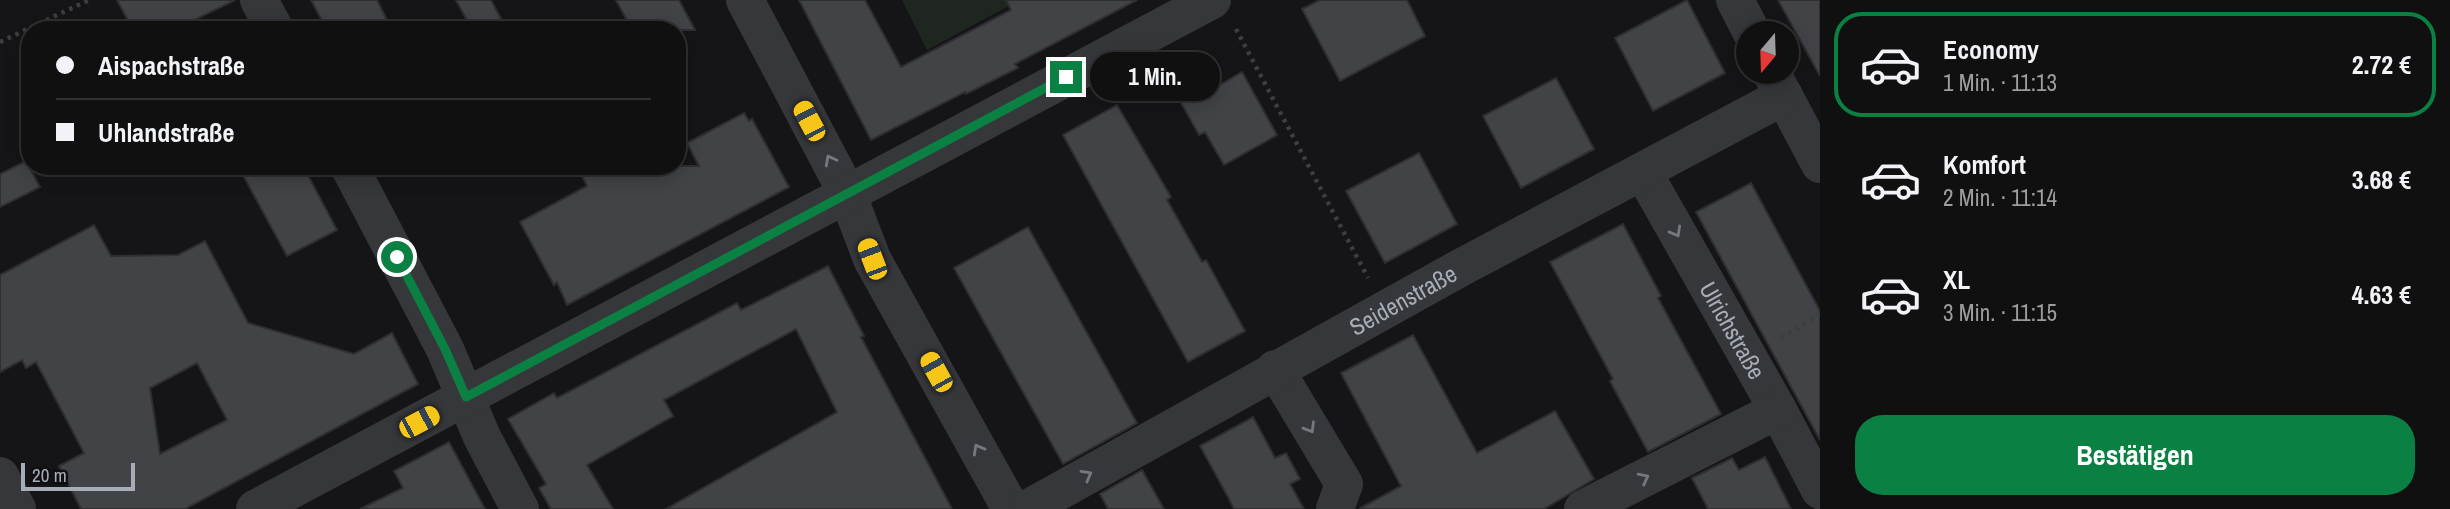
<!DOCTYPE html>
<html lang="de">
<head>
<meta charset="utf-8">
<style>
  :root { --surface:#101011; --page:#1e1e1f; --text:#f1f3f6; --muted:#9c9d9f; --line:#303031; --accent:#0b8043 }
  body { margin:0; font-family:"Archivo Narrow",sans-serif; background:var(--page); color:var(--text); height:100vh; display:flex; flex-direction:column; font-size:26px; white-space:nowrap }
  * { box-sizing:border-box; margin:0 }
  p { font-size:23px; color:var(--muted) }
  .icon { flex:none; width:38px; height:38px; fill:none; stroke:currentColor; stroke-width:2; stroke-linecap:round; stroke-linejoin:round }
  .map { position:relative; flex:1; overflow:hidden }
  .details { display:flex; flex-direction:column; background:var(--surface); width:630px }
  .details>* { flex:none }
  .guide { position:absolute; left:21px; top:21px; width:665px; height:154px; border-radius:28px; box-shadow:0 4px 18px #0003,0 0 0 2px var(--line); display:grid; align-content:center; height:154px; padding:0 35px; background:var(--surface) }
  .needle { width:46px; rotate:199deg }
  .tools { position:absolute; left:1736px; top:21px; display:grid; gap:14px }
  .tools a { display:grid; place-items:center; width:63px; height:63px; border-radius:50%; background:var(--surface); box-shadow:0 4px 18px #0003,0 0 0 2px var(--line); font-size:35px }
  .scale { position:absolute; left:21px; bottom:18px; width:114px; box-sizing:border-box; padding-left:7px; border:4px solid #a7adb6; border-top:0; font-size:19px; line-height:24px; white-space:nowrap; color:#a7adb6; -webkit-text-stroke:5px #101012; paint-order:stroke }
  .end { position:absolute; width:32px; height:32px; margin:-16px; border:9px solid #0b8043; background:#fff; box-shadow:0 0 0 4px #fff }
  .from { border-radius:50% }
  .bubble { position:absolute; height:49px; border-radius:24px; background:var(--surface); box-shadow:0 4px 18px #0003,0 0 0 2px var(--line); font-size:23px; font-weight:700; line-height:49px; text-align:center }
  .car { position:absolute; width:21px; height:42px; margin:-21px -10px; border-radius:9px; box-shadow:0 0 5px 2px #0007; background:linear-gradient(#f5c518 24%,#345 0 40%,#f5c518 0 76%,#345 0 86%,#f5c518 0) }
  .guide b { display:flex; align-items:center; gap:24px; height:66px; font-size:26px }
  .guide b+b { border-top:2px solid var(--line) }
  .guide i { width:18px; height:18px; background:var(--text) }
  ul { padding:12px 0 0; list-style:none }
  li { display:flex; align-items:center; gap:21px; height:105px; margin:0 14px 10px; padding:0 21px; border:4px solid transparent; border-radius:28px }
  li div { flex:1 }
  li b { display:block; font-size:26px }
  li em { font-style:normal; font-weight:700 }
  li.selected { border-color:var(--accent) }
  li>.icon { width:63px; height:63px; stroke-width:1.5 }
  .action { display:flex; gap:14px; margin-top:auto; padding:14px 35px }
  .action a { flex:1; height:80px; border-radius:28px; background:var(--accent); color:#fff; font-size:28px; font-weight:700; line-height:80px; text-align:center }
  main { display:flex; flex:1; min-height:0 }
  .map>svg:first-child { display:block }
  .green { fill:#1f261f }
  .building { fill:#414347; stroke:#2f2f33; stroke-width:2; fill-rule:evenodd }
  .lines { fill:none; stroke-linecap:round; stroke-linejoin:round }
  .path { stroke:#3c3e42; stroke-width:4.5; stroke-dasharray:3.5 5; stroke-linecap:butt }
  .minor { stroke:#36373b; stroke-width:38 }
  .oneway { stroke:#74787f }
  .route { stroke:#0b8043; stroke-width:9 }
  .labels { text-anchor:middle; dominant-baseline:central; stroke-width:7; stroke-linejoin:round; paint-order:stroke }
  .street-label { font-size:24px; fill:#a7adb6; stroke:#101012 }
</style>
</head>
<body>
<main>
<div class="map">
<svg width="1820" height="509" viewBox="0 0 1820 509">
  <rect width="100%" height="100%" fill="#151517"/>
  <path class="green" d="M902,0H1020L927,50Z"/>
  <path class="building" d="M117,0H235L174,30H133Z
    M311,0H377L392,30H327Z
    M456,0H491L507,30H472Z
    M616,0H679L695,30H632Z
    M799,0H865L901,67L1011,10L1006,0H1137L1015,64L1018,68L966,94L965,92L871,140Z
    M1320,0H1407L1425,36L1340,81L1302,9Z
    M1687,0L1725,73L1653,111L1615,38Z
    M1778,0H1820V76Z
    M1242,72L1277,135L1224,165L1205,132L1199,135L1180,101L1205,87L1208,92Z
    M1556,78L1594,149L1521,188L1483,116Z
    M1117,105L1171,197L1167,200L1202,262L1206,260L1245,331L1188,362L1063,135Z
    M744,113L749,121L752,119L789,187L567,305L557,282L554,285L520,222L587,186L577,166H699L687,143Z
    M1419,153L1457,224L1385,263L1346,191Z
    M26,161L40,187L0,207V174Z
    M238,166H303L337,230L287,256Z
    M1751,183L1820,311V440L1696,212Z
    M1623,224L1661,296L1658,298L1721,414L1648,452L1610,381L1613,379L1550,262Z
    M94,225L111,256L178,255L205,241L248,323L354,354L392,333L418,384L185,509H81L59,466L84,453L36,362L26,368L22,360L0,372V275ZM197,363L227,420L160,454L150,388Z
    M1028,227L1137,423L1063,464L954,268Z
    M828,266L864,336L861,337L952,509H666L837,412L796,329L664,400L673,416L587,465L613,509H551L539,488L546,484L508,419L554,393L557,398L737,303L741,310Z
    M1413,335L1477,453L1555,411L1594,479L1544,509H1359L1401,486L1341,373Z
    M1253,417L1275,458L1286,453L1300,479L1290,484L1304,509H1234L1228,497L1200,446Z
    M449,442L485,509H360L403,488L394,471Z
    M1765,457L1791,509H1708L1692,478L1732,458L1739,470Z
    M1142,470L1164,509H1108L1100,494Z"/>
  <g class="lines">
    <path class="path" d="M1236,29L1368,278
      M0,42L89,0
      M1781,338L1820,314"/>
    <g class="minor">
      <path d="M259,0L275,30"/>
      <path d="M745,0L847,193L872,259L1011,509"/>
      <path d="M1735,0L1752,33"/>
      <path d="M1771,72L1820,164"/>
      <path d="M349,166L445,349L482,437L520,509"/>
      <path id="s1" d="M1643,172L1778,410L1820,490"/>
      <path d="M1275,369L1344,484L1335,509"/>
      <path d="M0,476L17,509"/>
      <path d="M255,509L1212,0"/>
      <path id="s2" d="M1027,509L1460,268L1784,96"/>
      <path d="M1583,509L1778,410"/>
    </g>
  </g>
  <defs><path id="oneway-chevron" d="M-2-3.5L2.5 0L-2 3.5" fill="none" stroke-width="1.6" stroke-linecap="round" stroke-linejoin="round" transform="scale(1.75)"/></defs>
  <g class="oneway">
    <use href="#oneway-chevron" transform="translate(830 160) rotate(-118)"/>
    <use href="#oneway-chevron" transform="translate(1676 232) rotate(61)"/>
    <use href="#oneway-chevron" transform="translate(1310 428) rotate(59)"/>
    <use href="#oneway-chevron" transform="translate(978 449) rotate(-119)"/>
    <use href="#oneway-chevron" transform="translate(1087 475) rotate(-29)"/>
    <use href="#oneway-chevron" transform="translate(1644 478) rotate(-27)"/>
  </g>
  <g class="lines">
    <path class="route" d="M397,257L445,349L466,397L1066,77"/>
  </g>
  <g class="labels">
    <g class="street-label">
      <text stroke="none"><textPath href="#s2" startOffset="430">Seidenstraße</textPath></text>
      <text stroke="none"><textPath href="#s1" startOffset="182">Ulrichstraße</textPath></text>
    </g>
  </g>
</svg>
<div class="tools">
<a><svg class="needle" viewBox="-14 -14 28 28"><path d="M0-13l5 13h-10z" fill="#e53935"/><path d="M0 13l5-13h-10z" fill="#9c9d9f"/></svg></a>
</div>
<div class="scale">20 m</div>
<i class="end from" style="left:397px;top:257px"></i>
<i class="end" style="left:1066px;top:77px"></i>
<div class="bubble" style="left:1090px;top:52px;width:130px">1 Min.</div>
<i class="car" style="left:809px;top:121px;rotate:332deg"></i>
<i class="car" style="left:872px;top:259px;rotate:339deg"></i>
<i class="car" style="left:936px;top:372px;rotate:331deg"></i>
<i class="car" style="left:419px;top:422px;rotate:62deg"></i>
<div class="guide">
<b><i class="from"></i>Aispachstraße</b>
<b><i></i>Uhlandstraße</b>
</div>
</div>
<section class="details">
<ul>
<li class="selected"><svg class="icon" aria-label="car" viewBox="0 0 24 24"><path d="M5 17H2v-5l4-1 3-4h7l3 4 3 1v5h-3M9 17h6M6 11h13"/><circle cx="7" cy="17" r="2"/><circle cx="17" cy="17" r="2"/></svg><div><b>Economy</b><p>1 Min. · 11:13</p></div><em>2.72 €</em></li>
<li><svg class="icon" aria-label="car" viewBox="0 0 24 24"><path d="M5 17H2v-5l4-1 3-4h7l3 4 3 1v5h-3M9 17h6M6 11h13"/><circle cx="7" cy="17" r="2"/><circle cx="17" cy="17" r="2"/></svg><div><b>Komfort</b><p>2 Min. · 11:14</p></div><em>3.68 €</em></li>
<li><svg class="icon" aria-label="car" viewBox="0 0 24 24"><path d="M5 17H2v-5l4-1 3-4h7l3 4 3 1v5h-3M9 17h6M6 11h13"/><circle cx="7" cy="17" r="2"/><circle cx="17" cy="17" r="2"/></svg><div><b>XL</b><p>3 Min. · 11:15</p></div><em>4.63 €</em></li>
</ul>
<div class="action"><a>Bestätigen</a></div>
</section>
</main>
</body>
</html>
